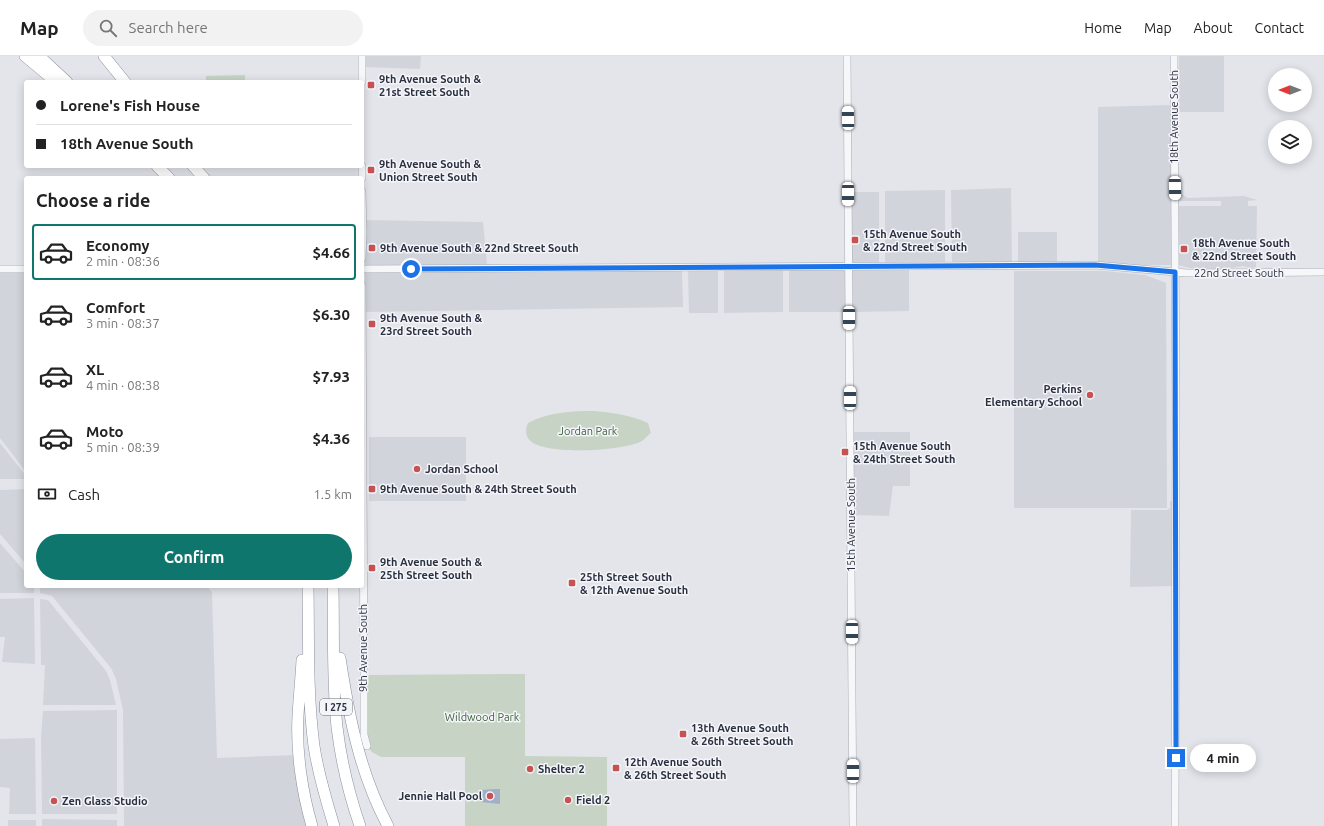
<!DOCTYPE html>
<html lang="en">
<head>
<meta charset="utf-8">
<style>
  :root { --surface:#fff; --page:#f2f2f2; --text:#222; --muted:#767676; --line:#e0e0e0; --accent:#0f766e }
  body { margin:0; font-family:Ubuntu,sans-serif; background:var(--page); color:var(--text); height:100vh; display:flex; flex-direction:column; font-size:15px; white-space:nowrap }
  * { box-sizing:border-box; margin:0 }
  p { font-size:13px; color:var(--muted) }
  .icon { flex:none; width:22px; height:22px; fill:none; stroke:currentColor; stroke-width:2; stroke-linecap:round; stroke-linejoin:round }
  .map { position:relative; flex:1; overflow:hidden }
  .sheet { position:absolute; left:24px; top:120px; width:340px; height:412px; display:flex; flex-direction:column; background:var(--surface); border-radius:4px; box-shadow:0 2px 10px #0003 }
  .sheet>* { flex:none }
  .hud { position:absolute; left:24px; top:24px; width:340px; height:88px; border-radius:4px; box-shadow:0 2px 10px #0003; display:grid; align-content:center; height:88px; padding:0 12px; background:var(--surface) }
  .needle { width:26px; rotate:270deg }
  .buttons { position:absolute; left:1268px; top:12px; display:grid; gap:8px }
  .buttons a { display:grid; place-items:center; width:44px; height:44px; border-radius:50%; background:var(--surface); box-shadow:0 2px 10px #0003; font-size:20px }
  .end { position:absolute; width:18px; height:18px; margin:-9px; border:5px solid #1a73e8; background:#fff; box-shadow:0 0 0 2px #fff }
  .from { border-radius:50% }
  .bubble { position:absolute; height:28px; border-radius:14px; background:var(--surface); box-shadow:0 2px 10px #0003; font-size:13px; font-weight:700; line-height:28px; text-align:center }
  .car { position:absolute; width:12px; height:24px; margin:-12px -6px; border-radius:5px; box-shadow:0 0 3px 1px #0007; background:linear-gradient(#fff 24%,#345 0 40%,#fff 0 76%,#345 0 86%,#fff 0) }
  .hud b { display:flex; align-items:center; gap:14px; height:38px; font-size:15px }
  .hud b+b { border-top:1px solid var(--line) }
  .hud i { width:10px; height:10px; background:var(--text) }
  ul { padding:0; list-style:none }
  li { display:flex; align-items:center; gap:12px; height:56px; margin:0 8px 6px; padding:0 4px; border:2px solid transparent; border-radius:4px }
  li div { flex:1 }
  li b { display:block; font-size:15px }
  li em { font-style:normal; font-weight:700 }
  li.active { border-color:var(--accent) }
  li>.icon { width:36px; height:36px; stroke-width:1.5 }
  h2 { padding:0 12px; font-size:18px; line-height:48px }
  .pay { display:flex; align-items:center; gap:10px; height:44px; padding:0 12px; font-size:15px }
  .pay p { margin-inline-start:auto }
  .button { display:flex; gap:8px; margin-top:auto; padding:8px 12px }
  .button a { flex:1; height:46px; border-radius:24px; background:var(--accent); color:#fff; font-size:16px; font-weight:700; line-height:46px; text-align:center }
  header { display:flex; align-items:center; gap:24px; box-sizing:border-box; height:56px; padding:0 20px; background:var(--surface); border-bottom:1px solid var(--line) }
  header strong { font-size:19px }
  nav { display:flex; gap:22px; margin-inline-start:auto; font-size:14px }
  .search { width:280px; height:36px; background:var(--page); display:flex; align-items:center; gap:10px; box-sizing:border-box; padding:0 14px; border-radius:22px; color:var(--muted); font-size:15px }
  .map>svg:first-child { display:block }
  .built { fill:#d2d4dc }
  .green { fill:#c7d4c5 }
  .water { fill:#a1afc8 }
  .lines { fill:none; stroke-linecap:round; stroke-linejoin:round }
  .minor-casing { stroke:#a9abb5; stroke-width:8 }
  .highway-casing { stroke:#8c91a0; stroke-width:12 }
  .minor { stroke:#f6f7f9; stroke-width:7 }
  .highway { stroke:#fff; stroke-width:11 }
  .route { stroke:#1a73e8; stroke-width:5 }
  .poi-dot { fill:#c75253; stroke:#f3f5f8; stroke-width:1.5 }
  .labels { text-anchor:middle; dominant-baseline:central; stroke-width:3; stroke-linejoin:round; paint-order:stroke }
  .shield { fill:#f3f5f8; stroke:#686c79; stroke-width:1 }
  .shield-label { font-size:10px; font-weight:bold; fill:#2c3142 }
  .poi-label { font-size:11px; font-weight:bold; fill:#2c3142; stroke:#f3f5f8; text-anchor:start }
  .street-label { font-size:11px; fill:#2c3142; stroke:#f3f5f8 }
  .park-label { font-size:11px; fill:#3c5d3a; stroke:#f3f5f8 }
</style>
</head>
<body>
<header>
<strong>Map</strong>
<div class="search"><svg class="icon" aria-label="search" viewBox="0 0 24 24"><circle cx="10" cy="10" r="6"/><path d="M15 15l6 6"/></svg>Search here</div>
<nav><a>Home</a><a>Map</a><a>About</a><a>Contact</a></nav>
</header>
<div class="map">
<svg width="1324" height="770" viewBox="0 0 1324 770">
  <rect width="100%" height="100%" fill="#e4e5eb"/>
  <path class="built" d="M365,0H421L420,13L365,11Z
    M1179,0H1224V56H1178Z
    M1171,49L1172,209H1131L1098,206V51Z
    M1178,116V131L1183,139L1188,142L1244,140L1257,144L1248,145V150H1257L1256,211L1250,212L1243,210L1222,214L1194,213L1178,209V150H1221V145H1178Z
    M1011,132L1012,207H952L951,134Z
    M945,134V207H885V135Z
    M851,136H879V207L852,208Z
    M365,164L483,166L487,208L522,209L365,211Z
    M1018,176H1057V206H1018Z
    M846,213V256H789V214Z
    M852,213H909V255L852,256Z
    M682,214L683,251L365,256V216Z
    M688,214H718V257H689Z
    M724,214H783V256L724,257Z
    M1014,215H1105L1145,219L1166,227L1167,452H1014Z
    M0,216H26V416L0,382Z
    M853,376H910V430H893L889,460L854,459Z
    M369,381H466V445H369Z
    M0,387L26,420V423H0Z
    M26,433V508L0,478V434Z
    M1170,445H1172L1173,530L1130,531L1131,454H1167L1170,452Z
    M0,487L26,517V530H34V537H0Z
    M40,530H206L212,536L217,702L296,699L307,770H124L123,654L116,623L111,612L52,540L40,537Z
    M34,542L35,608L2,606L5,581H0V543Z
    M40,543L48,544L106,615L110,624L116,649H43L45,609H41Z
    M117,654V758H42L41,682L43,655Z
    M35,682L36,758H9L10,732L0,731V683Z
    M42,763L117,764V770H42Z
    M8,764H36V770H8Z"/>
  <path class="green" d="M245,19V26H206V20Z
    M594,355C613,357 631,359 648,367L651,377C648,379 645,383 642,385C625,395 538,401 528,382C525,377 526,372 528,367C549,356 571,355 594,355Z
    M525,618V700L607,701V770H465V701H381L372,696L367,690L364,619Z"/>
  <path class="water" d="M496,733H500V748L480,746V734Z"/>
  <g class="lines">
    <g class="minor-casing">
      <path id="minor" d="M362,0V26
        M847,0L853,770
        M1174,0L1176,363L1175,770
        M362,110V122
        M362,136L363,176L362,202
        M0,213H26
        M362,213L1095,209L1187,217L1324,216
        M362,230L364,619V679L367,690"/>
    </g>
    <g class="highway-casing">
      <path id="highway" d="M25,0L56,26
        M39,0L67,26
        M104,0L125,26
        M157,110L169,122
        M193,110L204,122
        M308,530C309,583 307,637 314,690C318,717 326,744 334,770
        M333,530C334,577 332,625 337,671C341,705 349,738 360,770
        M340,602C349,661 360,718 388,770
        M302,604C301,623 299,641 298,660C296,695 302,736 312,770"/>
    </g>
    <use href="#minor" class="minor"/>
    <use href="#highway" class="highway"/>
  </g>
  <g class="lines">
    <path class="route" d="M411,213L1095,209L1175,216L1176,702"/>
  </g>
  <g class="poi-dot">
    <rect x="367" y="25" width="8" height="8" rx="2"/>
    <rect x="367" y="110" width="8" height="8" rx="2"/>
    <rect x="851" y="180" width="8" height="8" rx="2"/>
    <rect x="368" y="188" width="8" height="8" rx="2"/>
    <rect x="1180" y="189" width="8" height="8" rx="2"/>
    <rect x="368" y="264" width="8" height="8" rx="2"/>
    <circle cx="1090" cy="339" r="4"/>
    <rect x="841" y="392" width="8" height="8" rx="2"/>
    <circle cx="417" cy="413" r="4"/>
    <rect x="368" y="429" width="8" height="8" rx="2"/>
    <rect x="368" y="508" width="8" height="8" rx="2"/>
    <rect x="568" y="523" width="8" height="8" rx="2"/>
    <rect x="679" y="674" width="8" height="8" rx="2"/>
    <rect x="612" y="708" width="8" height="8" rx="2"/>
    <circle cx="530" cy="713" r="4"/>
    <circle cx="490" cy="740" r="4"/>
    <circle cx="568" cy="744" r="4"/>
    <circle cx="54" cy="745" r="4"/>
  </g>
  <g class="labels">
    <rect class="shield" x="320" y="643" width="32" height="16" rx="3"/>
    <g class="shield-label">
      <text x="336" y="651">I 275</text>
    </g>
    <g class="poi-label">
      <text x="379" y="23">9th Avenue South &amp;<tspan x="379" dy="13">21st Street South</tspan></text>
      <text x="379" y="108">9th Avenue South &amp;<tspan x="379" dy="13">Union Street South</tspan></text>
      <text x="863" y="178">15th Avenue South<tspan x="863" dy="13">&amp; 22nd Street South</tspan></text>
      <text x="1192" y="187">18th Avenue South<tspan x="1192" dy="13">&amp; 22nd Street South</tspan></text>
      <text x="380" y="192">9th Avenue South &amp; 22nd Street South</text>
      <text x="380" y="262">9th Avenue South &amp;<tspan x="380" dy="13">23rd Street South</tspan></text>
      <text x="1082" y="333" text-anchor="end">Perkins<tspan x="1082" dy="13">Elementary School</tspan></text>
      <text x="853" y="390">15th Avenue South<tspan x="853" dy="13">&amp; 24th Street South</tspan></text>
      <text x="425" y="413">Jordan School</text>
      <text x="380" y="433">9th Avenue South &amp; 24th Street South</text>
      <text x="380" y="506">9th Avenue South &amp;<tspan x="380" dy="13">25th Street South</tspan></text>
      <text x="580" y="521">25th Street South<tspan x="580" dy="13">&amp; 12th Avenue South</tspan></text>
      <text x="691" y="672">13th Avenue South<tspan x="691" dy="13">&amp; 26th Street South</tspan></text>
      <text x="624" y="706">12th Avenue South<tspan x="624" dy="13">&amp; 26th Street South</tspan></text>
      <text x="538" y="713">Shelter 2</text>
      <text x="482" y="740" text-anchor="end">Jennie Hall Pool</text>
      <text x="576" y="744">Field 2</text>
      <text x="62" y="745">Zen Glass Studio</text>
    </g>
    <g class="street-label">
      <text transform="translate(1174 61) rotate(-90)">18th Avenue South</text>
      <text x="1239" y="217">22nd Street South</text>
      <text transform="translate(851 469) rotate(-90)">15th Avenue South</text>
      <text transform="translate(363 592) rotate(-90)">9th Avenue South</text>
    </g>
    <g class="park-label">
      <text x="588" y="375">Jordan Park</text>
      <text x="482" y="661">Wildwood Park</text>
    </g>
  </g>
</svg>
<div class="buttons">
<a><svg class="needle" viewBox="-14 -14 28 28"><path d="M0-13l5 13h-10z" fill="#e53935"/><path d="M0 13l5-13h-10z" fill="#767676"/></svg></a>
<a><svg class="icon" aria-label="layers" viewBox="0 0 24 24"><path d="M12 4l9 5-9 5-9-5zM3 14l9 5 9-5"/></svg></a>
</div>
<i class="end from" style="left:411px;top:213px"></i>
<i class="end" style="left:1176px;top:702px"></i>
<div class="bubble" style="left:1190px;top:688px;width:66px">4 min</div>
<i class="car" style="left:848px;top:62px;rotate:359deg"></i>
<i class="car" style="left:1175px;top:132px;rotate:179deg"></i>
<i class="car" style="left:848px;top:138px;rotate:180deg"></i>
<i class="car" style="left:849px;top:262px;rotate:180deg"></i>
<i class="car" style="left:850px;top:342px;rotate:0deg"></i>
<i class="car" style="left:852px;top:576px;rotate:180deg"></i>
<i class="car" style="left:853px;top:715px;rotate:0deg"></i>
<div class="hud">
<b><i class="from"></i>Lorene's Fish House</b>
<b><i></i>18th Avenue South</b>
</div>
<section class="sheet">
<h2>Choose a ride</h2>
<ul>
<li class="active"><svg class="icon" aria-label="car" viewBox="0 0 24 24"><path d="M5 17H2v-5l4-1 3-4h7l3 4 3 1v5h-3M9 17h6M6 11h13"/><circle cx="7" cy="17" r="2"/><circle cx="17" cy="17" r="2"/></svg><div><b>Economy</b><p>2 min · 08:36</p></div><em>$4.66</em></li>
<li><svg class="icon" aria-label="car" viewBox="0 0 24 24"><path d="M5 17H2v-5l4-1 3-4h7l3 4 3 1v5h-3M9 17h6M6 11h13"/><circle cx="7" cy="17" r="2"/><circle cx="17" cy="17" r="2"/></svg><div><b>Comfort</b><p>3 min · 08:37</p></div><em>$6.30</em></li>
<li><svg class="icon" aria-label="car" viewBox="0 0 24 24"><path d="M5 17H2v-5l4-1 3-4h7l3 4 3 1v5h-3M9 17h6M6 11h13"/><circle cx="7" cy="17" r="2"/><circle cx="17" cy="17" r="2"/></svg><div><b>XL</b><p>4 min · 08:38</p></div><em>$7.93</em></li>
<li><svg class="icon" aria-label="car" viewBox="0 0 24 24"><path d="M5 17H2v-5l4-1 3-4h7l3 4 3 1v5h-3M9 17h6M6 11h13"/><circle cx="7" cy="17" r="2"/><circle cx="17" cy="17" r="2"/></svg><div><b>Moto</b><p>5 min · 08:39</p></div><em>$4.36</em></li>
</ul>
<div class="pay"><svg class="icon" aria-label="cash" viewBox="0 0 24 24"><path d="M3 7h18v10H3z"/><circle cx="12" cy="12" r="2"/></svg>Cash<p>1.5 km</p></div>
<div class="button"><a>Confirm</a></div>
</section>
</div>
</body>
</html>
